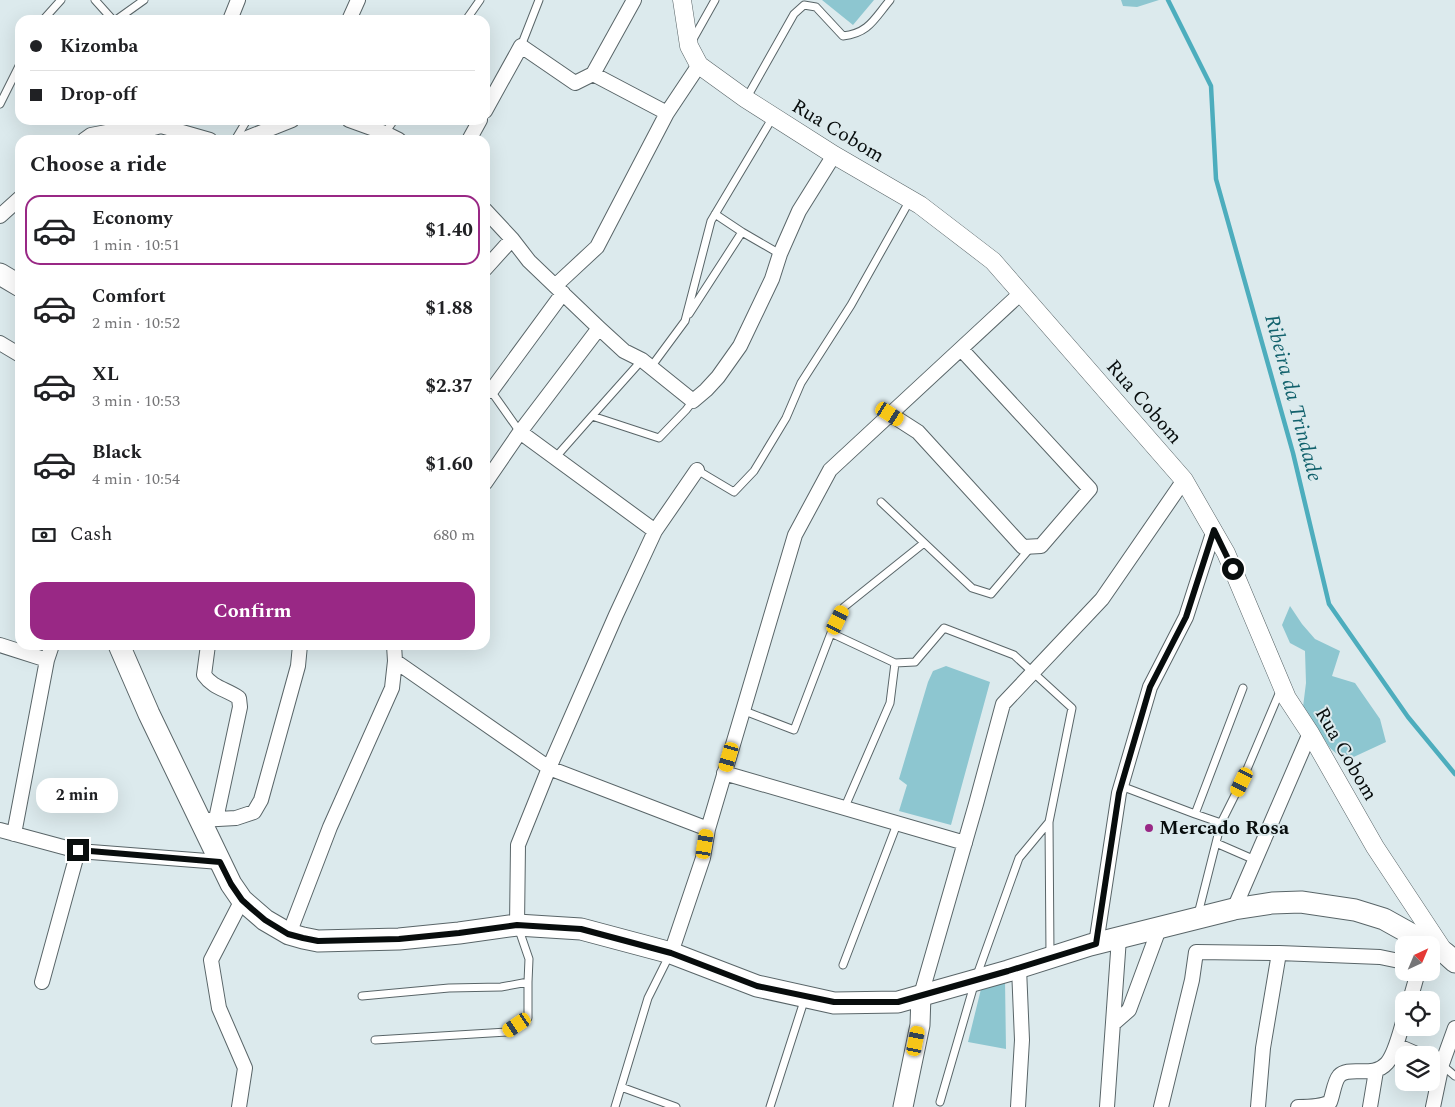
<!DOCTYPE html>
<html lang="en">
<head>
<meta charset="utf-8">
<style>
  :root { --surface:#fff; --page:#f6f6f6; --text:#202124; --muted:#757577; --line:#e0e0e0; --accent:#992885 }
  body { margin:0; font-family:Spectral,serif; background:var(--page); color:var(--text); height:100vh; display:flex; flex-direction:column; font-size:19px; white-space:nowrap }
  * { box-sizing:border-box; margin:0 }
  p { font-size:16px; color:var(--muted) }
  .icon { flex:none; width:28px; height:28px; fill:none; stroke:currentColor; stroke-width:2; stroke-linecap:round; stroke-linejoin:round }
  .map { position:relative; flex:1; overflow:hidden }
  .sheet { position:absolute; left:15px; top:135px; width:475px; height:515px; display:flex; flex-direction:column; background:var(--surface); border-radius:15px; box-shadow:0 5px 20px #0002 }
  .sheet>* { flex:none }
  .top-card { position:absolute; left:15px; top:15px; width:475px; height:110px; border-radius:15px; box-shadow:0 5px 20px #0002; display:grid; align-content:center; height:110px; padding:0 15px; background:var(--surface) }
  .needle { width:32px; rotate:44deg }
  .fabs { position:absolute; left:1395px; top:936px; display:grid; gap:10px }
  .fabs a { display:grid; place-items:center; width:45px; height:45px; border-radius:10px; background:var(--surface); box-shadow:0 5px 20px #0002; font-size:25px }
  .end { position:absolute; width:22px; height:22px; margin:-11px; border:6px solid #080d0d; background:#fff; box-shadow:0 0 0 2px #fff }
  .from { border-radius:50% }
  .bubble { position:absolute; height:35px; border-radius:15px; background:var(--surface); box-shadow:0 5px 20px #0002; font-size:16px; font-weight:700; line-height:35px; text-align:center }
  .car { position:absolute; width:15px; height:30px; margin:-15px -8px; border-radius:6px; box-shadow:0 0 4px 1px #0007; background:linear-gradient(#f5c518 24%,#345 0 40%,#f5c518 0 76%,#345 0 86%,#f5c518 0) }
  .top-card b { display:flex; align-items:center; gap:18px; height:48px; font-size:19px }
  .top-card b+b { border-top:1px solid var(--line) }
  .top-card i { width:12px; height:12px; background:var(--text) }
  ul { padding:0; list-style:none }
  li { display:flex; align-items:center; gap:15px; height:70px; margin:0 10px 8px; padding:0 5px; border:2px solid transparent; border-radius:15px }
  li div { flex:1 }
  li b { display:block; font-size:19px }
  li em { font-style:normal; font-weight:700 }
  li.current { border-color:var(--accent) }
  li>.icon { width:45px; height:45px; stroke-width:1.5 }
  h2 { padding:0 15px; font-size:22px; line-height:60px }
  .pay { display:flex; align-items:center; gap:12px; height:55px; padding:0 15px; font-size:19px }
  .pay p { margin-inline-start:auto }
  .cta { display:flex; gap:10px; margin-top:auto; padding:10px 15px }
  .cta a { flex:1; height:58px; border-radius:15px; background:var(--accent); color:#fff; font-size:20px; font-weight:700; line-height:58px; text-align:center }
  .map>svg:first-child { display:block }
  .green { fill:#8dc6d0 }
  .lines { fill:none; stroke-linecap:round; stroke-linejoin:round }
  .stream { stroke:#4dadbd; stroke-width:4.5 }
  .service-casing { stroke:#596568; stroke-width:9 }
  .minor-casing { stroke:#596568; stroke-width:16 }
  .tertiary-casing { stroke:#596568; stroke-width:19 }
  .secondary-casing { stroke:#596568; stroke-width:21 }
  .primary-casing { stroke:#596568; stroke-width:23 }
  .service { stroke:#fff; stroke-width:7 }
  .minor { stroke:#fff; stroke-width:14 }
  .tertiary { stroke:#fff; stroke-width:18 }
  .secondary { stroke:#fff; stroke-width:19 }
  .primary { stroke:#fff; stroke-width:21 }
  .route { stroke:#080d0d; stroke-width:6 }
  .poi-dot { fill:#992885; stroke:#dceaed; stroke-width:2 }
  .labels { text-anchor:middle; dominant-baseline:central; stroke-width:4; stroke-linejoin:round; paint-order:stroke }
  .street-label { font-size:20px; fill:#080d0d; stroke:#dceaed }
  .poi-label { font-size:20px; font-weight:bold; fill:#080d0d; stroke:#dceaed; text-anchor:start }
  .water-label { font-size:21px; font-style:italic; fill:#11616c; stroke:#dceaed }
</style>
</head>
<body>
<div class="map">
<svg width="1455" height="1107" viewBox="0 0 1455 1107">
  <rect width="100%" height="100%" fill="#dceaed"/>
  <path class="green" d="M822,0H874L853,25Z
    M1121,0H1159L1137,7L1123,6Z
    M1290,606L1302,624L1315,639L1340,651L1332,676L1355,683L1380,719L1386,742L1345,761L1330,748L1303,707L1306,683L1305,651L1290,643L1282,625Z
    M946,666L990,682L951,825L899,811L907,785L899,779L928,682L933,671Z
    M1005,980L1006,1049L968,1042L982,985Z"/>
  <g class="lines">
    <path class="stream" d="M1168,0L1211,86L1216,179L1293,453L1329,604L1408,717L1455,774"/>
    <g class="service-casing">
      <path id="service" d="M95,0L113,20
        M43,20L61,0
        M116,20L144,0
        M466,20L480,0
        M692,41L715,0
        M521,46L539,0
        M746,99L794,14L804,5L816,7L843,36C869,33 874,19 890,0
        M0,104L20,64
        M385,133L394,120
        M235,140L247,120
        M742,232L780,254
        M689,314L742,232L715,214
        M651,367L685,321L711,221L773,117
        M485,388L491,391L520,432
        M592,416L642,360
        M555,458L592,416L659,438L686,410L693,401
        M697,470L734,492L754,471L786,418L801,383L851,305L910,200
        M881,502L972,588L991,594L1031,547
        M924,543L844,607L831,633L895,663L915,662L944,628L1014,655L1072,708L1049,822
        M742,710L794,730L831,633
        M1121,786L1195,814L1243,688
        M844,809L890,703L895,663
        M1195,814L1221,823L1198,914
        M1221,823L1242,781L1281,689
        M1216,843L1255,860
        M843,965L897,824
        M977,975L1019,858L1049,822L1050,955
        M362,996L449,988L501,987L528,982L529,959L518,927
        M375,1040L507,1032L528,1018V982
        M1442,1065L1455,1076
        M621,1087L676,1107
        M940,1102L974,985
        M615,1107L648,998L669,956
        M770,1107L805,998"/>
    </g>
    <g class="minor-casing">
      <path id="minor" d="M230,20L238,0
        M349,20L358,0
        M593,74L634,0
        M485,111L521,46L575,83L593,74L667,113
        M349,120L385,133L399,140
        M84,140L91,135L112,131L150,129L161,126L210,140
        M242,140L292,120
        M469,140L480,120
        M485,210L512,239L529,261L599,328L624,351L642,360L693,401L706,390L718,377L740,346L772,279L780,254L799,211L834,155
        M0,216L20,198
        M485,269L512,239
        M555,286L597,247L667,113L699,65
        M0,343L20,355
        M491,391L563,293
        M890,414L918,432L1023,547L1041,546L1090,489L961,349
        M520,432L655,531
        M485,483L520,432L599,328
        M0,645L47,660
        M208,645L204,675C213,688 226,689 239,698L240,707L216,819
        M395,661L549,768L708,829
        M724,773L965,843
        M200,820L236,818L254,812L261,800L298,666L300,645
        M0,830L78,851L220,862
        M14,834L47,660L52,645
        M1234,909L1310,733
        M517,925L518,845L549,768L616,615L655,531L697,470
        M289,934L330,827L392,688L395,661L394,645
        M1096,944L1119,793L1150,687L1186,617L1214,530
        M671,953L703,858L708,829L795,535L830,470L1021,293
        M42,982L78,851
        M921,995L976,804L1003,704L1102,599L1184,480
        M1410,1000L1418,972
        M1113,1024L1129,1010L1159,929
        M1396,1045L1419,1055
        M239,1107L245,1068L219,1008L211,960L242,900
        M1018,1107L1022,1040L1019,968
        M1107,1107L1119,938
        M1161,1107L1192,980L1196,952L1279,953
        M1258,1107L1263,1048L1279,953L1380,957L1404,962
        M1298,1107C1308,1107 1321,1107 1330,1102C1333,1095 1334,1082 1339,1076C1349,1065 1373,1079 1387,1063C1395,1054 1400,1032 1404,1019
        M1370,1107L1376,1071
        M1433,1107L1442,1064L1455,1028"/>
    </g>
    <g class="tertiary-casing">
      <path id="tertiary" d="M682,0L689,46L699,65L746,99L834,155L920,205L993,261L1184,480L1226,553L1287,698L1310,733L1375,847L1445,953"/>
    </g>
    <g class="secondary-casing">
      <path id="secondary" d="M903,1107L920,1025L921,995"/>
    </g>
    <g class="primary-casing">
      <path id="primary" d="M0,274L20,286
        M119,645L149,714L231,884L242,900L265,920L289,934L303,938L318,941L399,939L459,933L517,925L581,929L671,953L757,986L834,1003L898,1002L1008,971L1090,945L1234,909L1272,903L1301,902L1355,910L1384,919L1445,953L1455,962"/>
    </g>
    <use href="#service" class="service"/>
    <use href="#minor" class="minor"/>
    <use href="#tertiary" class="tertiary"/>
    <use href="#secondary" class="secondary"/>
    <use href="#primary" class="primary"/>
  </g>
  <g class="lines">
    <path class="route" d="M78,850L220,862L231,884L242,900L252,909L265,920L288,934L303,938L318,941L399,939L459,933L517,925L581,929L671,953L757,986L834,1002H898L1008,971L1096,944L1119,793L1150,687L1186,617L1214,530L1233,569"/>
  </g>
  <circle class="poi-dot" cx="1149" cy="828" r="5"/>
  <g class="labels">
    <g class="street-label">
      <text transform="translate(838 131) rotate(31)">Rua Cobom</text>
      <text transform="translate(1144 402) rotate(49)">Rua Cobom</text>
      <text transform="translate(1346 754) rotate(60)">Rua Cobom</text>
    </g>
    <g class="poi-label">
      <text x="1159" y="828">Mercado Rosa</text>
    </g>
    <g class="water-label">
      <text transform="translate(1293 398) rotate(75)">Ribeira da Trindade</text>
    </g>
  </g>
</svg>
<div class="fabs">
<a><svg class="needle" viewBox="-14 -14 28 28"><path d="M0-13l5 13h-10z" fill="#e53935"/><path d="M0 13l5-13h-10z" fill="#757577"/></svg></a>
<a><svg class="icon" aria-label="locate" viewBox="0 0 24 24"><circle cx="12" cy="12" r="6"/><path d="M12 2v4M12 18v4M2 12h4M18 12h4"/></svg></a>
<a><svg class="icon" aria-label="layers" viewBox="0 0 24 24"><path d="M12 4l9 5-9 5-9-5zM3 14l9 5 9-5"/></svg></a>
</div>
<i class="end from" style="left:1233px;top:569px"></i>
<i class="end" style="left:78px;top:850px"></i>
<div class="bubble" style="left:36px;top:778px;width:82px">2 min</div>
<i class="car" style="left:890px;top:414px;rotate:123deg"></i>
<i class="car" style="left:838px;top:620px;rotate:26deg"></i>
<i class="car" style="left:729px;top:757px;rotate:196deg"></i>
<i class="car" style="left:1242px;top:782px;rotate:206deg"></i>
<i class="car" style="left:705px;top:844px;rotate:9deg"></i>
<i class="car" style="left:517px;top:1025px;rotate:236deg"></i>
<i class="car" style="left:916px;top:1041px;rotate:11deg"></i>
<div class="top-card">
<b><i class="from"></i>Kizomba</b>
<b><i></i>Drop-off</b>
</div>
<section class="sheet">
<h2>Choose a ride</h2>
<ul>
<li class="current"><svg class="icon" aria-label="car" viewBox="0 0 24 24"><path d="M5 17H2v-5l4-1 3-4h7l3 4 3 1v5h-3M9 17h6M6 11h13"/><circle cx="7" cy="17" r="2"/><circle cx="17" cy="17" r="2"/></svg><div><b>Economy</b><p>1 min · 10:51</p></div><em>$1.40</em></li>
<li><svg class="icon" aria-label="car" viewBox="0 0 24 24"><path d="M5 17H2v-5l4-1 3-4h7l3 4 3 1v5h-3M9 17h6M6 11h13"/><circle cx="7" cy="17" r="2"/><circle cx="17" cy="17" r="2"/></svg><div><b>Comfort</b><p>2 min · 10:52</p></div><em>$1.88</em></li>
<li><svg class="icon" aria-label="car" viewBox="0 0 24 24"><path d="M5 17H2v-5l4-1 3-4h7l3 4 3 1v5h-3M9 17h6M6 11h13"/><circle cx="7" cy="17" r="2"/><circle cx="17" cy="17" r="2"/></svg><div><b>XL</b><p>3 min · 10:53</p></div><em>$2.37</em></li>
<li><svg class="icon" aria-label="car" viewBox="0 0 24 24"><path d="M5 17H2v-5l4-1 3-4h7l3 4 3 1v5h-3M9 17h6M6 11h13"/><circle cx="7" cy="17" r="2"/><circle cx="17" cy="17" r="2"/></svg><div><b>Black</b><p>4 min · 10:54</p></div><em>$1.60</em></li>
</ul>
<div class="pay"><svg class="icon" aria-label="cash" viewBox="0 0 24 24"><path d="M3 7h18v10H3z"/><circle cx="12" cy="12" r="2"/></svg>Cash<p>680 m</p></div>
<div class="cta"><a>Confirm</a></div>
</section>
</div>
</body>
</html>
